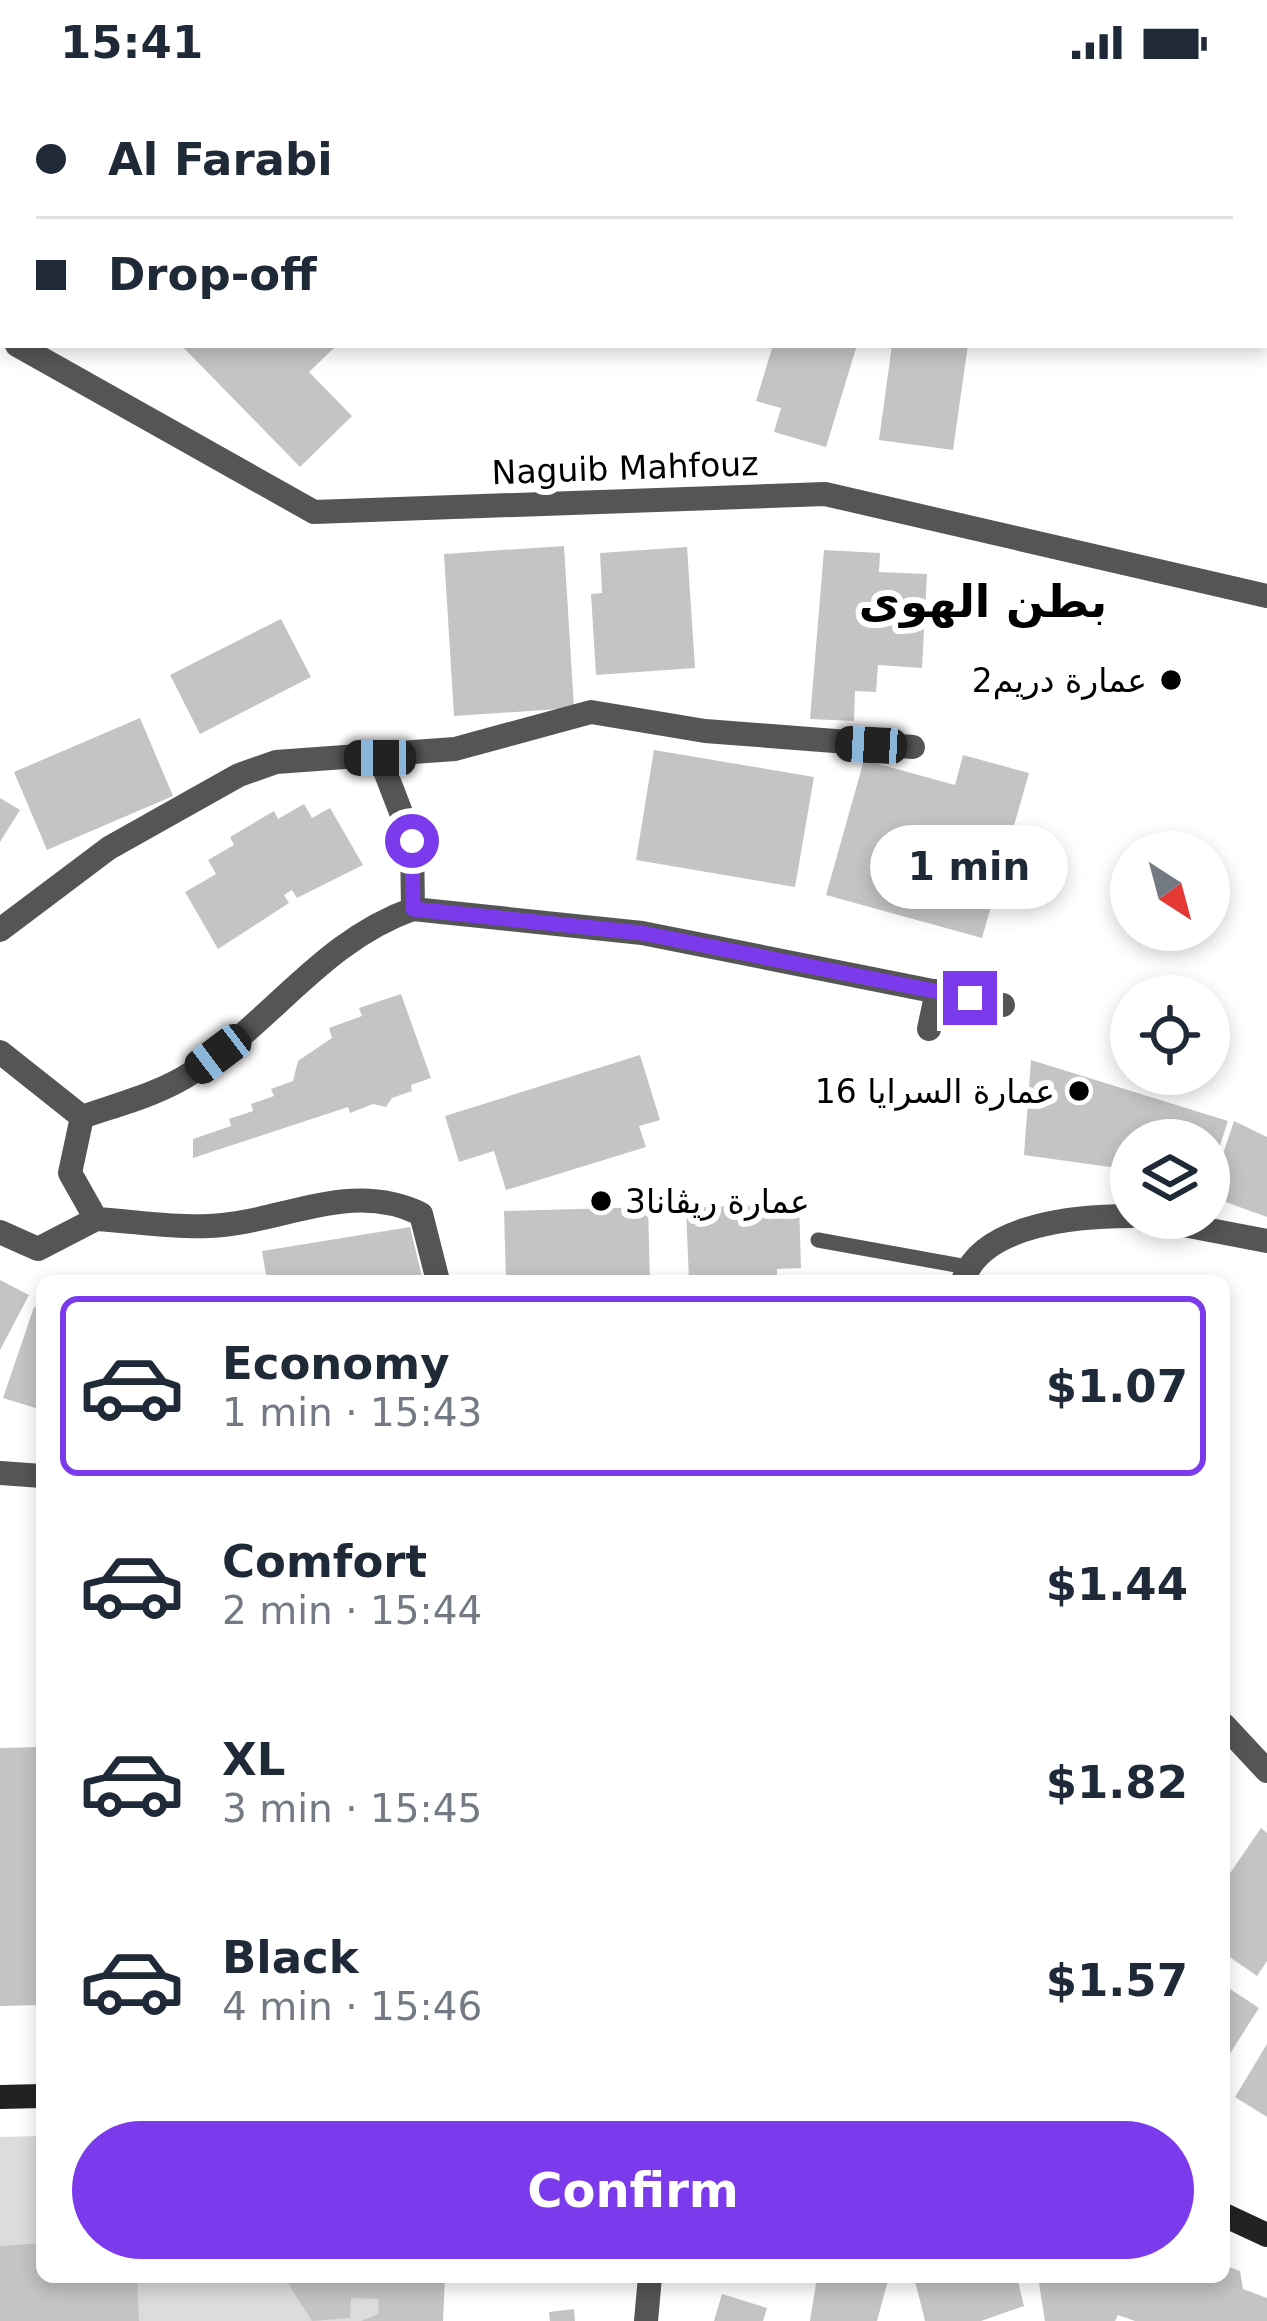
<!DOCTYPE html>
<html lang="en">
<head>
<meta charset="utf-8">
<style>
  :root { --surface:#fff; --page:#f2f2f3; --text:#1f2937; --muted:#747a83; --line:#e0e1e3; --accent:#7c3aed }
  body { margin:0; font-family:"DejaVu Sans",Cairo,sans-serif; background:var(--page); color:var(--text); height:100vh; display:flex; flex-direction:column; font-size:45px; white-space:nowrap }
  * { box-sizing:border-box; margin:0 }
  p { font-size:39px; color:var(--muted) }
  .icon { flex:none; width:66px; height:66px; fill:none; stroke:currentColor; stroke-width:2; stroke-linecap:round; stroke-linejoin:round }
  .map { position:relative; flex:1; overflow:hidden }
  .panel { position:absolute; left:36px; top:1191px; width:1194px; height:1008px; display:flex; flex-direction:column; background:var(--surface); border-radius:18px; box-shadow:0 6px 18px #0003 }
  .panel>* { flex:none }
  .top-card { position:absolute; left:0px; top:0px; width:1269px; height:264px; box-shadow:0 6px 18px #0003; display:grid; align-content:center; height:264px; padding:0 36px; background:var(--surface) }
  .needle { width:78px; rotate:144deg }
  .fabs { position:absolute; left:1110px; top:747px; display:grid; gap:24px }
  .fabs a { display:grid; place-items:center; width:120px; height:120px; border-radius:50%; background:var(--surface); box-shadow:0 6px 18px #0003; font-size:60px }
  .end { position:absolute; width:54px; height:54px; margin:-27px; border:15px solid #7c3aed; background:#fff; box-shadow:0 0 0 6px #fff }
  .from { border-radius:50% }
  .bubble { position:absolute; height:84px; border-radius:42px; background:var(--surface); box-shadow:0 6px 18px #0003; font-size:39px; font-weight:700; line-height:84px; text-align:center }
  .car { position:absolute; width:36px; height:72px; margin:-36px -18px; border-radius:15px; box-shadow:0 0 9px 3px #0007; background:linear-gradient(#222 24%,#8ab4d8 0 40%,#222 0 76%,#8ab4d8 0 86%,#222 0) }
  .top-card b { display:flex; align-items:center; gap:42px; height:114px; font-size:45px }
  .top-card b+b { border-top:3px solid var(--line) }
  .top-card i { width:30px; height:30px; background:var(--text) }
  ul { padding:21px 0 0; list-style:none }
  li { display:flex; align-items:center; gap:36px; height:180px; margin:0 24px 18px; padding:0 12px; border:6px solid transparent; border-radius:18px }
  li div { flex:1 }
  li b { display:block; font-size:45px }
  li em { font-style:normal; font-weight:700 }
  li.selected { border-color:var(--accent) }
  li>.icon { width:108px; height:108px; stroke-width:1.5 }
  .primary-button { display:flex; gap:24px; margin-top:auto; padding:24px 36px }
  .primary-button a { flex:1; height:138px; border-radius:72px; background:var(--accent); color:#fff; font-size:48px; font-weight:700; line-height:138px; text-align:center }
  .status { display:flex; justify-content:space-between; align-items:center; height:84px; padding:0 60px; background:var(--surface); direction:ltr }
  .status svg { height:33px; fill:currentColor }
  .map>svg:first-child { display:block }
  .green { fill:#dcdcdc }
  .building { fill:#c4c4c4 }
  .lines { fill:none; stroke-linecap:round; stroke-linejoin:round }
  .service { stroke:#555; stroke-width:15 }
  .minor { stroke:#555; stroke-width:24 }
  .secondary { stroke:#222; stroke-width:24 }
  .route { stroke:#7c3aed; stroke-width:15 }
  .poi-dot { fill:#000; stroke:#fff; stroke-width:4.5 }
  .labels { text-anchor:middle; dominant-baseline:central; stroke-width:12; stroke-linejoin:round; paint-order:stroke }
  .street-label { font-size:33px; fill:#000; stroke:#fff }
  .poi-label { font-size:33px; fill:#000; stroke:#fff; text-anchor:end }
  .district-label { font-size:45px; font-weight:bold; fill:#000; stroke:#fff }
</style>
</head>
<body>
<div class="status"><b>15:41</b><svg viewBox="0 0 49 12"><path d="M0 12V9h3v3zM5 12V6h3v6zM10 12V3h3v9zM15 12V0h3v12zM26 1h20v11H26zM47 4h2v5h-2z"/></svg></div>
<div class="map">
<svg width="1267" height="2237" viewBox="0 0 1267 2237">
  <rect width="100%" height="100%" fill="#fff"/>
  <path class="green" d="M42,2052V2193H438L435,2237H0V2053Z"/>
  <path class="building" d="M181,261H337L309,288L352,332L300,383Z
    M773,261H857L826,363L774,348L781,324L756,317Z
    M892,261H968L953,366L879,356Z
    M564,462L574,624L454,632L444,470Z
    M687,463L695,584L596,591L591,510L602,509L600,469Z
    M824,466L880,469L879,488L927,490L922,584L878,581L876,608L855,607L854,637L810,635Z
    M281,535L311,593L200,650L170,591Z
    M140,634L173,712L47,766L14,688Z
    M654,666L814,693L795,803L636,776Z
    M963,671L1029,689L982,854L826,811L864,676L955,701Z
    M0,714L20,726L0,758Z
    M304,720L312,734L330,724L363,781L297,814L292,806L284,811L289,819L218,865L185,808L216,790L208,776L234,761L230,753L274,727L278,735Z
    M401,910L431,994L411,1001L412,1007L392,1014L386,1023L373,1020L350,1029L348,1023L193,1074V1055L231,1042L229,1035L253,1027L251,1020L274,1012L271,1005L293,997L298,977L332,954L329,944L362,932L359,924Z
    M640,971L660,1036L639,1042L646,1063L506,1106L494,1067L459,1078L445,1032Z
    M1031,976L1228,1037L1210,1092L1209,1056H1131V1086L1024,1071Z
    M1234,1037L1267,1053V1133L1209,1112Z
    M799,1119L801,1184L777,1185V1197H689L686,1124Z
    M648,1123L650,1197H506L504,1127Z
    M410,1143L423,1197H267L262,1167Z
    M0,1196L29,1211L0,1266Z
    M34,1223L42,1226V1326L3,1314Z
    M42,1663V1921L0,1922V1664Z
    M1261,1744L1267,1749V1877L1257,1892L1224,1869V1798Z
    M1224,1901L1259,1924L1224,1979Z
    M1267,1960V2033L1235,2013Z
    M42,2159V2193H137L139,2237H0V2162Z
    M1224,2181L1240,2187L1243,2205L1267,2214V2237H1135L1118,2231L1115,2237H1045L1038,2193H1224Z
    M284,2193H445L443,2237H361L378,2230L379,2215L351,2214L350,2234L312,2237Z
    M817,2193H889L877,2237H810Z
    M914,2193H1017L1024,2222L981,2237H925Z
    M722,2210L767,2224L763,2237H714Z
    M574,2225L575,2237H550L549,2228Z"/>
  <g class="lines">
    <path class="service" d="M1266,35L1267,36
      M818,1156L967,1183"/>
    <path class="minor" d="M17,261L314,428L825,410L1267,512
      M413,825L642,849L1003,921
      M0,846L109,764L239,691L276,678L455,665L591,628L705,647L913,663
      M929,945L937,907
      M0,968L82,1033
      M82,1033C119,1020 160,1010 193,988C272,938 322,857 413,825L412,757L380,674
      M82,1033L70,1089L96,1135C133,1137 172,1144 209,1142C283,1139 349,1095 421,1130L438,1197
      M1147,1134L1267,1157
      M0,1148L38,1165L96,1135
      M963,1197C981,1139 1081,1132 1131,1132
      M0,1389L42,1392
      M1224,1641L1267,1687
      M646,2237L650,2193"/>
    <path class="secondary" d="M0,2013L42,2012
      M1224,2131L1267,2151"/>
  </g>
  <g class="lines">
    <path class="route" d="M412,757L413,825L642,849L970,914"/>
  </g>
  <g class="poi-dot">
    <circle cx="1171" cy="596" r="12"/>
    <circle cx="1079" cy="1007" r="12"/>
    <circle cx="601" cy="1117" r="12"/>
  </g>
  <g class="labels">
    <g class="street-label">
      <text transform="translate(625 384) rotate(-2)">Naguib Mahfouz</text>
    </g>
    <g class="poi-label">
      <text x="1147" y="596">عمارة دريم2</text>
      <text x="1055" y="1007">عمارة السرايا 16</text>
      <text x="625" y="1117" text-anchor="start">عمارة ريڤانا3</text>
    </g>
    <g class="district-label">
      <text x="983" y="517">بطن الهوى</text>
    </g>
  </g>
</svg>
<div class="fabs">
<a><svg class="needle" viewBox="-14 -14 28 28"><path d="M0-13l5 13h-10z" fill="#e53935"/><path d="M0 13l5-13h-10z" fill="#747a83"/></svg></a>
<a><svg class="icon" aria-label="locate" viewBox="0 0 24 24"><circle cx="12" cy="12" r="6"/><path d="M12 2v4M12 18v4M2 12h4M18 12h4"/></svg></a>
<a><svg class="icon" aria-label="layers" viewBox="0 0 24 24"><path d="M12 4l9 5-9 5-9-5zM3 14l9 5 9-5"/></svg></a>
</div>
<i class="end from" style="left:412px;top:757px"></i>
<i class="end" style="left:970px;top:914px"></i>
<div class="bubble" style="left:870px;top:741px;width:198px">1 min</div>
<i class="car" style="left:871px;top:661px;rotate:273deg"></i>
<i class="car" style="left:380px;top:674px;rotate:270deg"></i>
<i class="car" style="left:218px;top:970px;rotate:233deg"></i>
<div class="top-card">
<b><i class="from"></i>Al Farabi</b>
<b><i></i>Drop-off</b>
</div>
<section class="panel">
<ul>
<li class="selected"><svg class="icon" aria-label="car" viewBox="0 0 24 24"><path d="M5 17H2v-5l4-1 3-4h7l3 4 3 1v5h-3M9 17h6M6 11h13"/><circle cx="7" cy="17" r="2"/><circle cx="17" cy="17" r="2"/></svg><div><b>Economy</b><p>1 min · 15:43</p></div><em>$1.07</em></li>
<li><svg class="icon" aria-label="car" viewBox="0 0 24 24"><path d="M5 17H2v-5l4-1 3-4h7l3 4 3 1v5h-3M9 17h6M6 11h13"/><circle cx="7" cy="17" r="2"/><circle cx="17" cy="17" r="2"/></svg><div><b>Comfort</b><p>2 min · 15:44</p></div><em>$1.44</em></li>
<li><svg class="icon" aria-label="car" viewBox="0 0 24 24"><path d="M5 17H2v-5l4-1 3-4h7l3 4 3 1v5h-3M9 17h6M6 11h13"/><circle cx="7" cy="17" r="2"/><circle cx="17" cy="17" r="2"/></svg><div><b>XL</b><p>3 min · 15:45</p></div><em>$1.82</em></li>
<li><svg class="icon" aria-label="car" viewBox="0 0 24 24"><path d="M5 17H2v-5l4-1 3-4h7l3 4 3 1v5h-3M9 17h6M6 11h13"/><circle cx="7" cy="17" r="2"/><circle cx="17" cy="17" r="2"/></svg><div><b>Black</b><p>4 min · 15:46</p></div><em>$1.57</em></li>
</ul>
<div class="primary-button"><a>Confirm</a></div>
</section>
</div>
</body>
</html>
